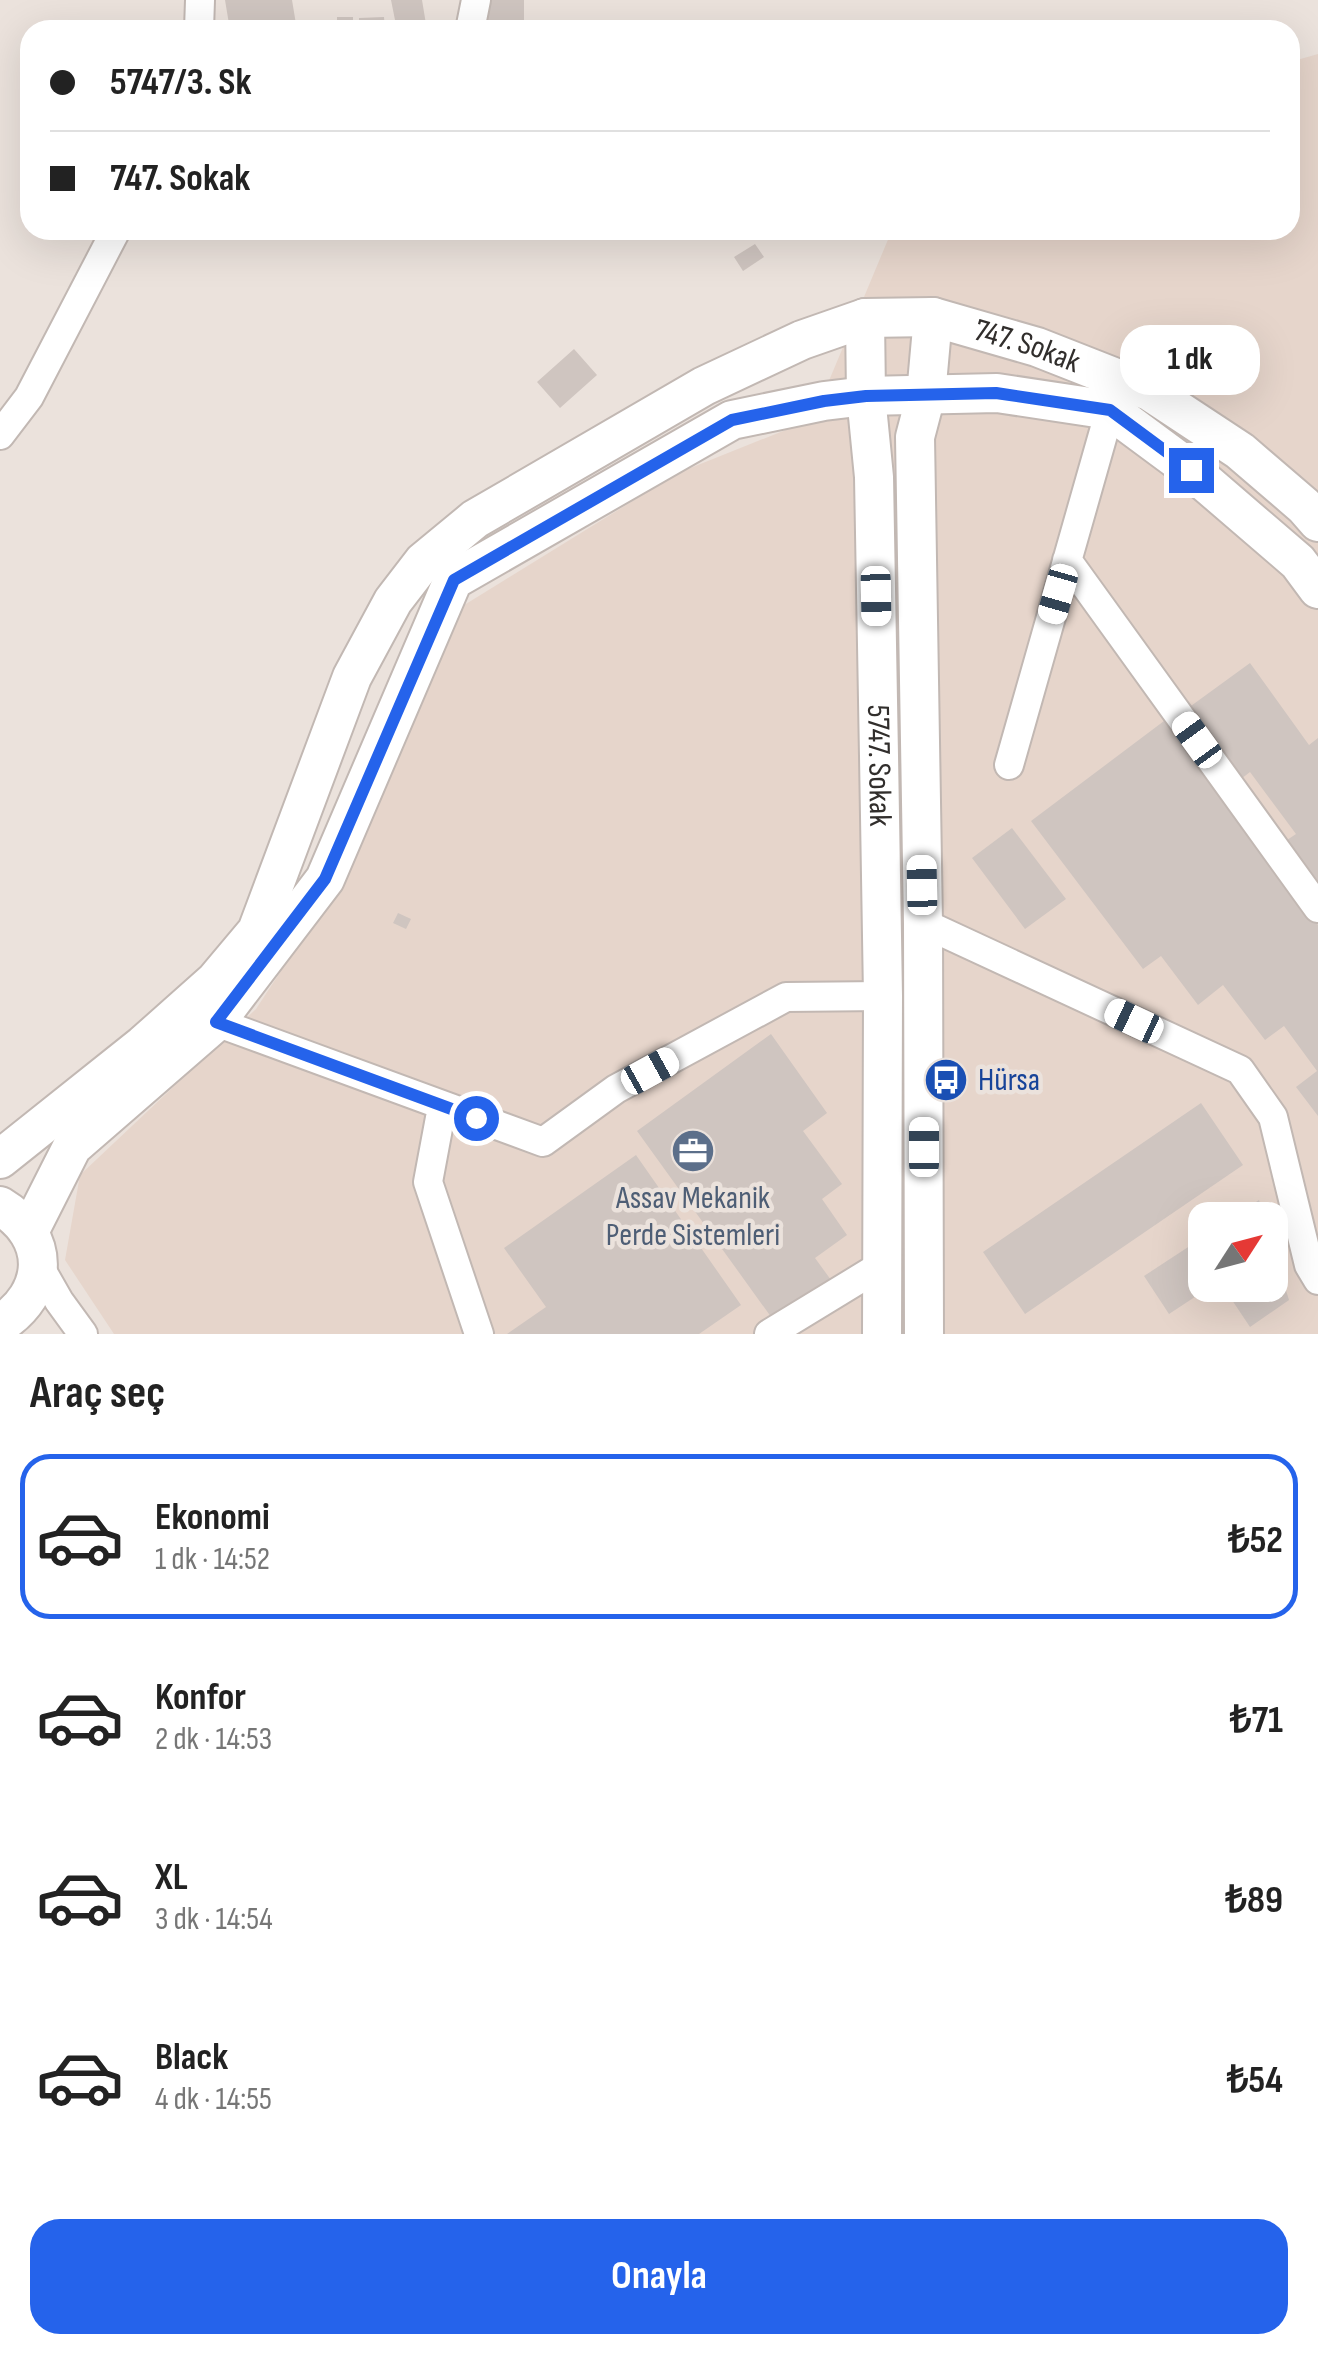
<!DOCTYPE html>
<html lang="tr">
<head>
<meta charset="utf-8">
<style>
  :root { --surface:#fff; --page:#f6f6f6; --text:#222; --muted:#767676; --line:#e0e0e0; --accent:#2563eb }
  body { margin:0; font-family:"Sofia Sans Condensed",sans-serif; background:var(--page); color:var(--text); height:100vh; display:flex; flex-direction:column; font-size:38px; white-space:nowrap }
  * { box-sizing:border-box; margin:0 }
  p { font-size:32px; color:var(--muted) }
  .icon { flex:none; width:55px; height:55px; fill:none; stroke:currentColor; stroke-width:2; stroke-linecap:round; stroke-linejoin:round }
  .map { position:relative; height:1334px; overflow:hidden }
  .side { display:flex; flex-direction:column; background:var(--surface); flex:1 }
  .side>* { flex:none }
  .top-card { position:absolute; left:20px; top:20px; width:1280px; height:220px; border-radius:30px; box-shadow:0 10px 40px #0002; display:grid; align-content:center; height:220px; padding:0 30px; background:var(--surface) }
  .needle { width:65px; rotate:54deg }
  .buttons { position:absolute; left:1188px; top:1202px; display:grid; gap:20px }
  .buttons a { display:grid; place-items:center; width:100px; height:100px; border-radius:20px; background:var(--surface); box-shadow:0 10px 40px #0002; font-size:50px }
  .end { position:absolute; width:45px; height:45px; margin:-22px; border:12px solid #2563eb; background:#fff; box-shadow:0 0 0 5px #fff }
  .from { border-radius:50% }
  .bubble { position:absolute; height:70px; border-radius:30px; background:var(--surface); box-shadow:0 10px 40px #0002; font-size:32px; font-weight:700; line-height:70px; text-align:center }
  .car { position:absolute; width:30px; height:60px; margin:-30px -15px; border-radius:12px; box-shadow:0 0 8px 2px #0007; background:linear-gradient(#fff 24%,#345 0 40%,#fff 0 76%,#345 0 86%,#fff 0) }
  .top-card b { display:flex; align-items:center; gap:35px; height:95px; font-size:38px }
  .top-card b+b { border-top:2px solid var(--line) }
  .top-card i { width:25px; height:25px; background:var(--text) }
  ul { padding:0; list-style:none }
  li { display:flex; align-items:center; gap:30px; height:165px; margin:0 20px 15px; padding:0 10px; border:5px solid transparent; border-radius:30px }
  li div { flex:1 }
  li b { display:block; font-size:38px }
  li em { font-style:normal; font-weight:700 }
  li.current { border-color:var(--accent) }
  li>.icon { width:90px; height:90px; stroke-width:1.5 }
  h2 { padding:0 30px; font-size:45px; line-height:120px }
  .action { display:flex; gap:20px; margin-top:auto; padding:20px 30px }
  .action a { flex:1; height:115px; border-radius:30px; background:var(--accent); color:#fff; font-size:40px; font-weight:700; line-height:115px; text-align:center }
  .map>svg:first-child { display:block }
  .built { fill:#e6d5cb; fill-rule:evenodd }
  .building { fill:#cfc5c0 }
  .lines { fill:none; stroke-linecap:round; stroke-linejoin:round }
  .street-casing { stroke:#c2b8b3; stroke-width:32 }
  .secondary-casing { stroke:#c2b8b3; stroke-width:42 }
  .street { stroke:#fff; stroke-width:28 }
  .secondary { stroke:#fff; stroke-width:38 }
  .route { stroke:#2563eb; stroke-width:12 }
  .labels { text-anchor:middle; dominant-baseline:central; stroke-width:9; stroke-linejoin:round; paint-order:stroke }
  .street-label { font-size:32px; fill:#312e2c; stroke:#ebe2dc }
  .transit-label { font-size:32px; fill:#164399; stroke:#ebe2dc; text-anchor:start }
  .service-label { font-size:32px; fill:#4e5e75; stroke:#ebe2dc }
</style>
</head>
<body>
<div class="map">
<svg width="1318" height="1334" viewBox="0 0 1318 1334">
  <rect width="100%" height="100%" fill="#ebe2dc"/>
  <path class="built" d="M1318,54V1334H114L65,1260L80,1175L256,1009L338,884L461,607L678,473L813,419L892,230H1290V62ZM1205,1220H1270V1285H1205Z"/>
  <path class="building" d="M225,0H292L296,24L255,30H230Z
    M391,0H422L426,24L397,30Z
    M482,0H524V27H481Z
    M337,17H353V30H337Z
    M384,17L385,30H359V18Z
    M328,20L330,30H285L284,28Z
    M755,244L764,257L743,271L734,257Z
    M574,349L597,375L560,408L537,382Z
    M1250,663L1309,745L1318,738V900L1278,846L1296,834L1250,772L1237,782L1184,711Z
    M1164,721L1318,925V1116L1296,1087L1317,1071L1284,1026L1265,1040L1223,985L1198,1005L1161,956L1143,969L1031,821Z
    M1012,828L1066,899L1025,929L972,858Z
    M398,913L411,919L406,929L393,923Z
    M771,1034L827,1113L803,1131L842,1184L822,1199L847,1235L815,1258L831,1280L774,1321L637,1131Z
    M1201,1103L1243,1165L1025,1314L983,1252Z
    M636,1155L741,1305L699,1334H507L546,1307L504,1248Z
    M1259,1200L1265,1220H1229Z
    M1205,1236V1285H1213L1169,1314L1144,1276Z
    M1270,1240L1289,1300L1250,1327L1222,1285H1270Z"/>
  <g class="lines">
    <g class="street-casing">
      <path id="street" d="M199,30L200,0
        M470,30L476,0
        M0,435L29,397L116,230
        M1067,560L1318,908
        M1009,765L1110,410
        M923,923L1240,1070L1273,1117L1309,1265L1318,1280
        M216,1022L543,1142L616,1089L786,997L883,996
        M442,1107L428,1182L479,1334
        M38,1264L59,1301L83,1334
        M769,1334L882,1265"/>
    </g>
    <g class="secondary-casing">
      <g id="secondary">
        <path id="s1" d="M865,318L866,396L874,477L879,756L883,996L882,1334"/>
        <path id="s2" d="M0,1159L143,1045L215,981L257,931L352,677L393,601L423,562L475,519L704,386L802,340L865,318L933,317L1037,347L1149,391L1240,451L1304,506L1318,522"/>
        <path d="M0,1206C52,1237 49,1293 0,1324"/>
        <path d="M29,1232L72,1147L216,1022L325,879L453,580L732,420L824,401L866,396L997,393L1110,410L1191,470L1298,562L1318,589"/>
        <path d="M924,1334L923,923L915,437L926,395L933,317"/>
      </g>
    </g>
    <use href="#street" class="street"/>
    <use href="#secondary" class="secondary"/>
  </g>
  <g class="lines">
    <path class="route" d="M476,1118L216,1022L325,879L454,580L732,420L824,401L866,396L996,393L1110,410L1191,470"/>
  </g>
  <defs>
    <g id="bus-disc" transform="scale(2.25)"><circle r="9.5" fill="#1a4fb4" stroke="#ebe2dc"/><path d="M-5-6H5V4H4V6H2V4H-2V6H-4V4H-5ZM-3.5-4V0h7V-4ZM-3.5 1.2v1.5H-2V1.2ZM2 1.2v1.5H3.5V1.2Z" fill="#fff"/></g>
    <g id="office-disc" transform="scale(2.25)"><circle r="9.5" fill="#5c6f8a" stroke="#ebe2dc"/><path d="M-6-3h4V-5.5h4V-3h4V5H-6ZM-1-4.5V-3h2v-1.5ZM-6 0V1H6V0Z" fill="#fff"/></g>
  </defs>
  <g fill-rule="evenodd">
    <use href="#bus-disc" x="946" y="1080"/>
    <use href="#office-disc" x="693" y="1151"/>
  </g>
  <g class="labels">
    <g class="street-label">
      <text stroke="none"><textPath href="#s2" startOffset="1425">747. Sokak</textPath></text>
      <text stroke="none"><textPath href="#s1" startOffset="448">5747. Sokak</textPath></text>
    </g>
    <g class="transit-label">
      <text x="978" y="1080">Hürsa</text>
    </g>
    <g class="service-label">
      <text x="693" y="1198">Assav Mekanik<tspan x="693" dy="37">Perde Sistemleri</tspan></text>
    </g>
  </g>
</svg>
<div class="buttons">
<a><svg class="needle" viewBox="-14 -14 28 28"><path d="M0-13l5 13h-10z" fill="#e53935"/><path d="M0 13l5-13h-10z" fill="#767676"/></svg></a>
</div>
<i class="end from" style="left:476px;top:1118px"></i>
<i class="end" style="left:1191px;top:470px"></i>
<div class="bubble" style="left:1120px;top:325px;width:140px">1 dk</div>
<i class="car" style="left:1058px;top:594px;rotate:196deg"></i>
<i class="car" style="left:876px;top:596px;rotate:179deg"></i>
<i class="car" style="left:1197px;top:740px;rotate:324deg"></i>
<i class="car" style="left:922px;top:885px;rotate:359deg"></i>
<i class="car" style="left:1134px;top:1021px;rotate:295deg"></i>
<i class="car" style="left:650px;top:1071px;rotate:61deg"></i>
<i class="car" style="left:924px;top:1147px;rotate:0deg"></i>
<div class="top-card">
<b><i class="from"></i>5747/3. Sk</b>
<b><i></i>747. Sokak</b>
</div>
</div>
<section class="side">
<h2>Araç seç</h2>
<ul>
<li class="current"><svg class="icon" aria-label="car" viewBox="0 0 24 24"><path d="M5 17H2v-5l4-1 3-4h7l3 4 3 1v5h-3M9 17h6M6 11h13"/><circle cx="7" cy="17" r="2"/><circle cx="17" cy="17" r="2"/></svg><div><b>Ekonomi</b><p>1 dk · 14:52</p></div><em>₺52</em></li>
<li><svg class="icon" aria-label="car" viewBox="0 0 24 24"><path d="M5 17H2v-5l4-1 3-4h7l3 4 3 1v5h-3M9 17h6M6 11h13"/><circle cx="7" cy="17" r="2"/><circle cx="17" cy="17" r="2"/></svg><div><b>Konfor</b><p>2 dk · 14:53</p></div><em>₺71</em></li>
<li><svg class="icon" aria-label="car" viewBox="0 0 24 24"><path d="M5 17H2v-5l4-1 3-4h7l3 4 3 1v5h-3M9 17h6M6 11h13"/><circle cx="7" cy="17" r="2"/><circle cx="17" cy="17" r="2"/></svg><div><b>XL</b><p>3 dk · 14:54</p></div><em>₺89</em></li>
<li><svg class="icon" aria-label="car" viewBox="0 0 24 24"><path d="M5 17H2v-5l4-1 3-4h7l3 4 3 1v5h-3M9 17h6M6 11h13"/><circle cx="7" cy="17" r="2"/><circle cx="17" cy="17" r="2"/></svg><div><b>Black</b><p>4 dk · 14:55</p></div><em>₺54</em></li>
</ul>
<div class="action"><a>Onayla</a></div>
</section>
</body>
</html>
